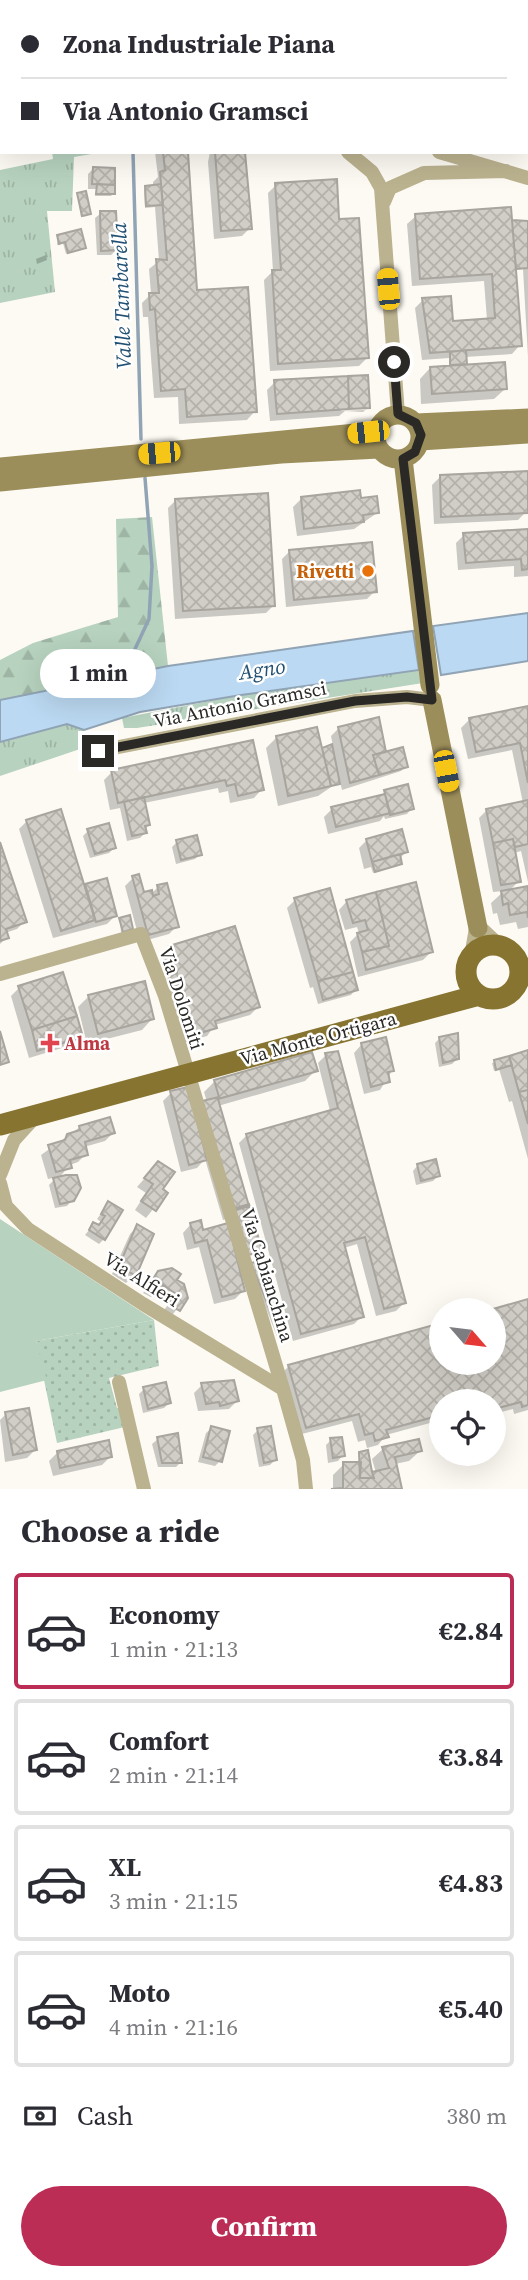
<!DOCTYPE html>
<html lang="en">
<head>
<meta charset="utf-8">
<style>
  :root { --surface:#fff; --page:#f7f7f7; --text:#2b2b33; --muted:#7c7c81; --line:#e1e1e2; --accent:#bc2d55 }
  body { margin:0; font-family:"Source Serif 4",serif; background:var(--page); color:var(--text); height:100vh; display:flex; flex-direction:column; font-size:26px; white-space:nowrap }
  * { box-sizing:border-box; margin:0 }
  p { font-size:23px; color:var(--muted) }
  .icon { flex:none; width:38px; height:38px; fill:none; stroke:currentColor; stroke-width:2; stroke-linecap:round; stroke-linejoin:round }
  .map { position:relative; height:1489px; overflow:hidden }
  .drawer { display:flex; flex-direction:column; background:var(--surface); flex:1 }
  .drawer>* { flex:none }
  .banner { position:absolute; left:0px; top:0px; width:528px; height:154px; box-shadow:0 7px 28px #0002; display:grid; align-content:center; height:154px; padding:0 21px; background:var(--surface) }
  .needle { width:46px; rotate:118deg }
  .buttons { position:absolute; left:429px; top:1298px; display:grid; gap:14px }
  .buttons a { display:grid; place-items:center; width:77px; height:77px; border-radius:50%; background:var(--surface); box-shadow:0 7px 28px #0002; font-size:35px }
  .end { position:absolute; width:32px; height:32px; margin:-16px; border:9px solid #2a2926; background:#fff; box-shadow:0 0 0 4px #fff }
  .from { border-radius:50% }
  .bubble { position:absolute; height:49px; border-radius:24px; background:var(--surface); box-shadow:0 7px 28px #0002; font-size:23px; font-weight:700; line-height:49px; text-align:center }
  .car { position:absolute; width:21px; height:42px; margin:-21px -10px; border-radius:9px; box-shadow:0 0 5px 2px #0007; background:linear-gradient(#f5c518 24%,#345 0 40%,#f5c518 0 76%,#345 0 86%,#f5c518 0) }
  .banner b { display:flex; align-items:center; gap:24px; height:66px; font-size:26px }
  .banner b+b { border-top:2px solid var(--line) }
  .banner i { width:18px; height:18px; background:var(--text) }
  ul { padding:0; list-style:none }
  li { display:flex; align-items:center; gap:21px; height:116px; margin:0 14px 10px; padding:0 7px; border:4px solid var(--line); border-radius:7px }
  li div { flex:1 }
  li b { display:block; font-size:26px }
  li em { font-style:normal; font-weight:700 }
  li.selected { border-color:var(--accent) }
  li>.icon { width:63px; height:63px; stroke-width:1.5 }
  h2 { padding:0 21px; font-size:32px; line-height:84px }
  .pay { display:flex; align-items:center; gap:18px; height:77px; padding:0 21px; font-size:26px }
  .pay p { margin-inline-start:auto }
  .action { display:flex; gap:14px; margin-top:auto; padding:14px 21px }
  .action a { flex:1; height:80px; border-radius:42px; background:var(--accent); color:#fff; font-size:28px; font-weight:700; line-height:80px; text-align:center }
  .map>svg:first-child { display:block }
  .grass { fill:url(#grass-tufts) }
  .forest { fill:url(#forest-firs) }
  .park { fill:url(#park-dots) }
  .garden { fill:#b7d2bf }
  .water { fill:#bbd9f2; stroke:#90a4b5; stroke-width:2 }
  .shadow { fill:#0003; fill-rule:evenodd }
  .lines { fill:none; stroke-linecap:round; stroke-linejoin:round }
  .stream { stroke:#90a4b5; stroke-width:3.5 }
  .building { fill:url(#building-cross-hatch); stroke:#a8a49e; stroke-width:2 }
  .minor { stroke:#bbb28f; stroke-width:14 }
  .tertiary { stroke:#bbb28f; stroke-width:18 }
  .secondary { stroke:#9c8e5a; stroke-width:19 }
  .primary { stroke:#867430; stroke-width:21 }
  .route { stroke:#2a2926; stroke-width:9 }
  .food-dot { fill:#e8710a; stroke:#fff; stroke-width:2.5 }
  .health-dot { fill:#e0444e; stroke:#fff; stroke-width:2.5 }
  .labels { text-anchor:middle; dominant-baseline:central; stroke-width:5; stroke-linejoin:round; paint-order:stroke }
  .food-label { font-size:19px; font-weight:bold; fill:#c56008; stroke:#fff; text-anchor:end }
  .street-label { font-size:19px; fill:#2a2926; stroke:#fff }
  .health-label { font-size:19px; font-weight:bold; fill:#be3a42; stroke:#fff; text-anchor:start }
  .water-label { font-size:21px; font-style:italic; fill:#215072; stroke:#fff }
</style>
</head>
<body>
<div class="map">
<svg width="528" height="1489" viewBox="0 0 528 1489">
  <defs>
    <pattern id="grass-tufts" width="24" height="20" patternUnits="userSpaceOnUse" patternTransform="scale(1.75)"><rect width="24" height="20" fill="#b7d2bf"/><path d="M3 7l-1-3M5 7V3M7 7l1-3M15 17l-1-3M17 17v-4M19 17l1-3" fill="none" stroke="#9eb4a4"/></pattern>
    <pattern id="forest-firs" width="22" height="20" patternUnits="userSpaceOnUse" patternTransform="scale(1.75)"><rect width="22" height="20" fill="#b7d2bf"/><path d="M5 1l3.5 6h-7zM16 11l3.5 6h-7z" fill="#9eb4a4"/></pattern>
    <pattern id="park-dots" width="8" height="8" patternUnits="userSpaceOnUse" patternTransform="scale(1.75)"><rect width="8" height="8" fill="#b7d2bf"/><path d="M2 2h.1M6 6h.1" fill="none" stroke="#9eb4a4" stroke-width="1.8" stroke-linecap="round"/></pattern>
    <pattern id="building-cross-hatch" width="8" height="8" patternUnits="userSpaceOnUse" patternTransform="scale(1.75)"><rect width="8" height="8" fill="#d1cec7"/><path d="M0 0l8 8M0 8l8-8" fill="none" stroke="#b4b1ab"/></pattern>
  </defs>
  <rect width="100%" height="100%" fill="#fdfaf3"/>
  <path class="grass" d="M52,152H103L74,157L72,211H47L55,292L0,303V170L53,159Z
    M419,670L423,683L137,728H124L122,718L241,695Z
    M67,724L84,730L89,746L0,776V742Z"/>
  <path class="forest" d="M152,517L168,666L0,700V660L33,643L118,617L116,519Z"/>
  <path class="park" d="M154,1320L159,1366L109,1378L117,1408L124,1409L129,1426L57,1443L36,1341Z"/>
  <path class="garden" d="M0,1219L154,1320L36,1341L47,1380L0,1392Z"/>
  <path class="water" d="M528,613V661L441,675L433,626Z
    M413,631L419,670L241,695L140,712L84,730L67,724L0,742V700L168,666Z"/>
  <path class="shadow" d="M7,0H31V2H7Z
    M155,0H177L175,2Z
    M155,152H186L196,292L255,411L247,420L179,424L178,397L154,398L148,317H143L142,303L151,294L149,269L159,261L155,207L145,208L144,189L153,187V182L158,177Z
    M210,152H243L250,228L242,236L214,239L208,162Z
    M93,169L113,194L111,196H95L96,189H88V174Z
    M276,185L338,221L367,358L359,366L270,371L264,280L273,271L268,193Z
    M78,194L89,213L87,216L81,217Z
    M101,213L116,250L111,255H97L95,218Z
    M416,216L528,222V357L523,269L514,270L520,345L512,354L465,357L462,366L505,389L494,399L421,404L420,379L430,368L449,367V358L422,360L415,308L423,300L451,323L487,320L484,281L412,286L407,224Z
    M58,237L84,248L66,254L63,243L57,245Z
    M46,255L47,260L37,264L36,259Z
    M275,382L368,407L363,412L345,411L339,416L270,421L267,390ZM365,406V410L341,411V408Z
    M528,473L526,512L518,520L434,524L432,485L440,477Z
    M302,498L359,500L377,513L354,529L297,536L293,507Z
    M176,500L274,605L266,613L175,619L168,508Z
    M528,531V576L514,577V566L458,570L456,543L464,535Z
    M290,551L375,591L367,599L286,607L282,559Z
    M528,707V882L521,851L514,853L519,881L509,891L528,887V927L518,929L516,922L500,925L497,913L493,914L491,903L504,891L493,892L479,818L487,810L523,803L512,750L468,759L461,728L469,720Z
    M339,728L384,751L406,766L401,771L342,790L340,781L318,796L278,806L266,748L277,737L321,751L333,746L331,736Z
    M252,742L262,789L254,798L230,803L228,791L219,793L218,788L144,803L148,825L145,833L140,838L127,841L120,808L110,810L104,780L112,772Z
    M385,792L412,808L407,814L385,819L384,816L380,821L328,834L324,817L332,809L380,797Z
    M27,821L83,887L105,880L115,916L107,924L53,938L19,829Z
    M88,831L114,848L109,853L90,858L83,836Z
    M367,840L406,852L399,859L401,863L373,873L371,867L364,869L359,848Z
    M177,842L200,854L195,859L176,864L172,847Z
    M0,847L25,921L17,929L5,933L7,937L0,944Z
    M133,878L143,894H151L158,887L177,926L169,934L140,942L125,886Z
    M295,900L356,989L351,995L318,1004L313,987L310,988L287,908Z
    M347,901L431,952L423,960L358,977L350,942L359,933L357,927L345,930L339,910Z
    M120,920L129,930L121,933Z
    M170,948L258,1007L250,1015L215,1025L207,1036L179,1044L161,985L169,977L162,956Z
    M19,988L81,1037L72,1045L29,1058L11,996Z
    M89,996L152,1019L142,1030L87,1044L78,1007Z
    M456,1035L457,1059L452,1064L439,1067L435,1043L440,1038Z
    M362,1044L392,1071L380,1090L364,1094L354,1053Z
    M528,1052V1159L512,1101L509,1102L499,1069L494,1071L492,1063Z
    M326,1055L404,1303L396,1311L376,1316L357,1244L344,1248L362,1316L354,1324L293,1341L239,1143L247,1135L330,1111L318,1063Z
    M316,1070L305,1081L218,1106L281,1338L278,1339L250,1267L257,1264L254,1254L246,1256L234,1217L223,1220L205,1159L197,1168L181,1172L163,1101L171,1093L193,1113L207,1102L204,1092L215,1081Z
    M80,1127L113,1133L105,1141L84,1147L86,1154L78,1162L70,1165L58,1179L72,1200L67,1206L55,1208L49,1185L57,1177L48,1179L41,1155Z
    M418,1165L438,1176L433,1181L416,1185L413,1171Z
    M151,1171L166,1193L146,1218L135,1210L146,1193L137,1187Z
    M109,1203L104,1239L99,1244L85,1235L94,1224L98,1227L101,1222L97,1219Z
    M191,1224L202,1232L243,1291L235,1299L214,1304L199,1247L187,1250L183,1233Z
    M138,1226L152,1235L134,1275L126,1283L112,1274L130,1234Z
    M159,1273L175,1280L186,1297L170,1318L162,1313L170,1302L155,1293L151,1297L143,1293Z
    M528,1301V1410L514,1414L513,1409L494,1414V1402H441V1420L386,1435L378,1445L367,1448L365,1440L358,1442L352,1421L298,1435L281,1374L289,1366L441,1325V1363H494V1311Z
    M202,1385L237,1401L229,1409L198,1411L194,1393Z
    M144,1389L169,1403L164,1408L143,1413L139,1394Z
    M6,1414L35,1450L27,1458L5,1462L0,1420Z
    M212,1428L220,1461L215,1466L198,1462L206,1433Z
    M258,1430L275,1460L270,1465L259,1467L253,1435Z
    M158,1439L181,1462L176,1467H158L152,1444Z
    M331,1440L343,1455L338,1461L328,1463L326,1445Z
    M383,1449L420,1451L409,1461L395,1464L401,1489H333V1475L344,1464L358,1463L360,1454L371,1474L376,1473L372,1459Z
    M58,1452L110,1457L102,1465L53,1476L49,1461Z"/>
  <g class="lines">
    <path class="stream" d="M131,2V0
      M133,152L141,439
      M121,679L149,619L152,566L145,478"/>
  </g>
  <path class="building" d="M163,152H188L197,290L248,287L257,412L187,417L185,389L161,391L155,309L150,310L149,293H159L156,259L167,260L160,172L165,170Z
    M215,152H245L252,229L221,231Z
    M93,167L115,168V185L92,184Z
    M337,179L339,219L359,218L369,358L278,364L272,270H281L275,183Z
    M97,184L115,185V194H96Z
    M161,184L163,205L146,206L145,186Z
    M86,191L91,214L82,216L77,193Z
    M511,207L522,346L430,353L422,298L451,296L453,321L495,318L492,274L420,279L415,214Z
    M100,211H116L118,250L101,251Z
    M512,220L528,221V268L516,269Z
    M81,229L86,248L68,253L65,242L59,244L57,235Z
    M466,350L467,364L450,365V352Z
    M505,362L507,389L432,394L430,367Z
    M368,375L370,408L349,409L348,376Z
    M348,376L349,409L277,414L274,380Z
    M528,471V513L441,517L440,475Z
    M360,490L361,498L377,496L379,513L363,515L364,522L304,529L301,497Z
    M268,493L275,606L183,611L175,499Z
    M528,529V569L522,570L521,559L466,563L463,533Z
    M372,542L377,592L294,600L289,550Z
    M528,706V783L520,743L476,752L469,718Z
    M379,717L386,752L373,755L379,775L350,783L338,727Z
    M317,727L331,786L288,796L276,736Z
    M253,740L264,790L238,796L235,784L227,786L225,780L118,803L111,770Z
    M332,744L340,784L331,786L322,748Z
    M403,747L408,767L379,775L373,755Z
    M408,784L414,809L390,815L384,790Z
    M385,794L390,813L336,827L331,807Z
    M144,797L150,825L145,826L147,833L132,836L124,802Z
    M528,800V844L515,847L513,839L493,843L486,809Z
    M61,809L95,920L61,931L26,820Z
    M109,823L116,848L95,854L87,829Z
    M402,829L408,852L372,862L366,839Z
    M197,835L202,855L181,860L176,840Z
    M513,839L521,882L501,885L493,843Z
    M0,842L27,922L6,929L9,938L0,941Z
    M400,854L402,864L375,872L372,862Z
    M139,874L144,892L152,890L153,896L159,894L157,885L167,883L179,927L148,935L132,876Z
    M107,878L117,916L96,922L85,884Z
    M416,882L433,952L366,970L362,952L389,946L376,892Z
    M528,886V918L527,912L510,915L508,903L503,905L501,891Z
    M330,888L353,972L318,981L294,898Z
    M376,892L389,946L362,952L357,933L368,930L365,920L353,923L346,900Z
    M130,915L133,929L123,932L119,918Z
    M235,926L260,1007L215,1021L217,1028L187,1037L168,975L177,973L169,946Z
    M63,972L77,1016L32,1030L18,986Z
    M353,972L358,990L323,1000L318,981Z
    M145,981L154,1019L98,1034L88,995Z
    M77,1016L83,1037L37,1051L32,1030Z
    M0,1031L9,1062L0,1065Z
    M458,1033L459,1059L443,1063L439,1037Z
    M386,1037L394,1071L388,1072L390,1082L371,1087L361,1043Z
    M528,1050V1090L519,1092L509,1056Z
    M338,1051L406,1303L384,1309L365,1237L344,1243L364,1317L301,1334L246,1134L338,1108L325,1053Z
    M312,1052L318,1071L218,1099L249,1206L233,1211L202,1101L219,1097L214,1080Z
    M509,1056L512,1065L496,1070L494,1060Z
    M188,1087L207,1160L189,1165L170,1091Z
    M528,1090V1124L519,1092Z
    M110,1117L115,1133L85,1142L88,1155L70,1160L72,1168L56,1172L48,1145L65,1140L67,1134L80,1130L79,1126Z
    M436,1159L440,1176L421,1181L417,1164Z
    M158,1161L175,1172L163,1189L168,1193L156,1211L141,1201L153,1184L144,1178Z
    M66,1175H77L81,1188L74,1201L60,1204L53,1178Z
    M108,1201L123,1210L105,1240L89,1230L93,1222L99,1225L105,1216L101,1214Z
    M249,1204L286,1336L281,1338L251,1263L259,1261L256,1253L248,1255L233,1209Z
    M201,1220L203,1230L228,1223L245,1291L222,1297L207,1240L195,1243L190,1223Z
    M137,1224L154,1234L136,1276L119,1266Z
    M172,1268L181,1274L177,1280L184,1284L188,1298L180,1311L169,1305L176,1294L163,1285L160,1290L150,1284L158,1271Z
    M528,1299V1405L522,1407L521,1402L494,1409V1402H441V1415L386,1430L389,1437L375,1441L373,1433L365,1435L359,1414L306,1428L288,1365L441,1323V1363H494V1311H486Z
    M234,1380L239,1401L220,1406L219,1402L206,1404L201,1383Z
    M166,1382L171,1403L148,1409L143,1387Z
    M29,1408L37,1450L13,1455L5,1412Z
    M211,1426L230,1431L222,1462L203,1457Z
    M271,1426L277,1460L264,1463L257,1428Z
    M178,1433L182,1463H162L157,1437Z
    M342,1437L345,1456L333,1458L330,1438Z
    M419,1439L422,1451L395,1457L402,1489H331L343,1488V1462H361L360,1478H374L372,1472L389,1468L382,1447Z
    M109,1440L112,1457L60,1468L57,1451Z
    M368,1450L372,1472L374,1478H360L359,1452Z"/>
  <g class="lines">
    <path class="minor" d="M0,45L2,44
      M348,152L372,172L381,188L398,414
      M439,152L528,178
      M384,202L390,188L424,173L506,171
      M98,751L355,701L407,697L432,700
      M0,974L141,934L165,996L283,1389L303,1460L306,1489
      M0,1175L14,1140L35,1117
      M0,1183L6,1206L28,1229L143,1304L283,1389
      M119,1382L144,1489"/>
    <path class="tertiary" d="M478,928L495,944
      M474,951L478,928"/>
    <path class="secondary" d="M376 437a22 22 0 1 1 44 0a22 22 0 1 1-44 0Z
      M416,423L528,418
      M420,441L528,434
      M403,459L430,685
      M0,467L377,431
      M0,482L281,454L379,449
      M432,700L478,928"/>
    <path class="primary" d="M466 972a27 27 0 1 1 54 0a27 27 0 1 1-54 0Z
      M0,1125L479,995"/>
  </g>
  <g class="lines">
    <path class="route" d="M98,751L355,701L407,697L432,700L403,459L415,452L421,435L416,423L398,414L394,362"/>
  </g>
  <circle class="food-dot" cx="368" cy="571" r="7"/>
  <path class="health-dot" d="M46.5 1032.5h7v7h7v7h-7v7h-7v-7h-7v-7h7z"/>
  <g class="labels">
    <g class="food-label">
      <text x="354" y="571">Rivetti</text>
    </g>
    <g class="street-label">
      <text transform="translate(240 704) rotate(-11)">Via Antonio Gramsci</text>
      <text transform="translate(182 998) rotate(72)">Via Dolomiti</text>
      <text transform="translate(318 1038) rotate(-15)">Via Monte Ortigara</text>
      <text transform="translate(268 1275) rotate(73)">Via Cabianchina</text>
      <text transform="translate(142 1279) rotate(32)">Via Alfieri</text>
    </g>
    <g class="health-label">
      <text x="64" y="1043">Alma</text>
    </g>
    <g class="water-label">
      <text transform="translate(121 296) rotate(-92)">Valle Tambarella</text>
      <text transform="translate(262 669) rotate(-8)">Agno</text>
    </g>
  </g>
</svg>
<div class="buttons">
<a><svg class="needle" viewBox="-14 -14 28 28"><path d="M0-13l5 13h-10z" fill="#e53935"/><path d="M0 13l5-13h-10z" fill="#7c7c81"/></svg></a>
<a><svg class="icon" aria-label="locate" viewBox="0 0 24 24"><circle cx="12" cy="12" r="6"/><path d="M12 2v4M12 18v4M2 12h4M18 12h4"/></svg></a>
</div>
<i class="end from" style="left:394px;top:362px"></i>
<i class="end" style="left:98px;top:751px"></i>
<div class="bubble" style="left:40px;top:649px;width:116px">1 min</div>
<i class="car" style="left:388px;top:289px;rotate:355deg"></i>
<i class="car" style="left:368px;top:432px;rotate:264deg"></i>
<i class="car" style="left:159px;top:453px;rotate:265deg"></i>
<i class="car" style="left:446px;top:771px;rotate:169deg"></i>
<div class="banner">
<b><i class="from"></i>Zona Industriale Piana</b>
<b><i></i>Via Antonio Gramsci</b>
</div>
</div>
<section class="drawer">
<h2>Choose a ride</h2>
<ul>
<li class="selected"><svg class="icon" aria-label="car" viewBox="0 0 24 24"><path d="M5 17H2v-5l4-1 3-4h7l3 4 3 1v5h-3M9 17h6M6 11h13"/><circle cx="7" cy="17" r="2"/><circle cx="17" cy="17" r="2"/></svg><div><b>Economy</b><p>1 min · 21:13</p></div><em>€2.84</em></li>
<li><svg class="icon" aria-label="car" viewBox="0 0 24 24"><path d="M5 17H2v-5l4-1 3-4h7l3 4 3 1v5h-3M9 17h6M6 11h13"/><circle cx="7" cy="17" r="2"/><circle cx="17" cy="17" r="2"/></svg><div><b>Comfort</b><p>2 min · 21:14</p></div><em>€3.84</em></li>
<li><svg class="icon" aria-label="car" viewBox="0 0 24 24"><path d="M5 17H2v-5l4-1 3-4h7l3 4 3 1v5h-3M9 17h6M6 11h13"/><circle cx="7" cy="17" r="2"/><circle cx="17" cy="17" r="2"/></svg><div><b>XL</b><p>3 min · 21:15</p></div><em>€4.83</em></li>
<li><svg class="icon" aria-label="car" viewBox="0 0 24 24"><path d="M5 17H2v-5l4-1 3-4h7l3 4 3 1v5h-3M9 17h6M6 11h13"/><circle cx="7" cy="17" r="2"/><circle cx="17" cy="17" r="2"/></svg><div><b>Moto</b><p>4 min · 21:16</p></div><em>€5.40</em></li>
</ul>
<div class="pay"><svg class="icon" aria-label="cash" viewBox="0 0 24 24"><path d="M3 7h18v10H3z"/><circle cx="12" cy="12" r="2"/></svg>Cash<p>380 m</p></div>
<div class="action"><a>Confirm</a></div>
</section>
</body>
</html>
